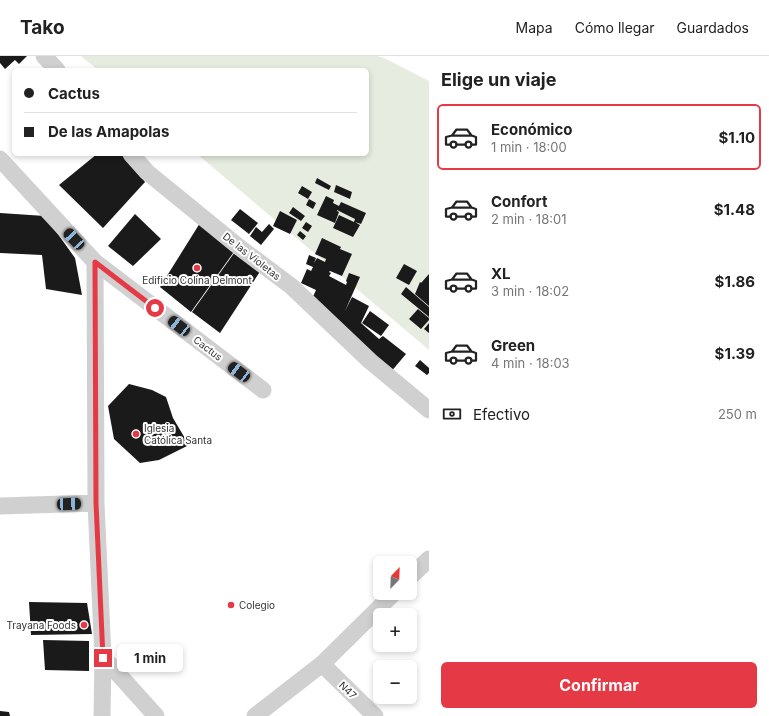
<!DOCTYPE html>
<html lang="es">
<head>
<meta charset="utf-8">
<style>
  :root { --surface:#fff; --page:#f6f6f6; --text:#222; --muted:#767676; --line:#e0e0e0; --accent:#e63946 }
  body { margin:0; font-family:Inter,sans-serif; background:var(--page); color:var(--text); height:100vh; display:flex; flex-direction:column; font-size:15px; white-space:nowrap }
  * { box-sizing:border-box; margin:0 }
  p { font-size:13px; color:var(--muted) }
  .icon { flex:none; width:22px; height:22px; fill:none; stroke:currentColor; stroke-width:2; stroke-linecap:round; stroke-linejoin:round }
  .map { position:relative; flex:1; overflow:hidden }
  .details { display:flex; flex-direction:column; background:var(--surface); width:340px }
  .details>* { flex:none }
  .banner { position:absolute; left:12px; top:12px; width:357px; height:88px; border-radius:6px; box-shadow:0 2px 6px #0003; display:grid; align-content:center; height:88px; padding:0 12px; background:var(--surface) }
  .needle { width:26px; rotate:23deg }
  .controls { position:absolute; left:373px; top:500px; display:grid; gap:8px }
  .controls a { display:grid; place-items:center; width:44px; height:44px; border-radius:6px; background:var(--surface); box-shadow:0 2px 6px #0003; font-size:20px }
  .end { position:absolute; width:18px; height:18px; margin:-9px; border:5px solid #e63946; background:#fff; box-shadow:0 0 0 2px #fff }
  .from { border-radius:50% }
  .bubble { position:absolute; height:28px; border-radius:6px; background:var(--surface); box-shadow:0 2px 6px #0003; font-size:13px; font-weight:700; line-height:28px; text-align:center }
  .car { position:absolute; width:12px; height:24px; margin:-12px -6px; border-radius:5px; box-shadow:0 0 3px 1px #0007; background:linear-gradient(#222 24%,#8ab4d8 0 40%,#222 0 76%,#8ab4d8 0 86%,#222 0) }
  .banner b { display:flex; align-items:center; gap:14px; height:38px; font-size:15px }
  .banner b+b { border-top:1px solid var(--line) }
  .banner i { width:10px; height:10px; background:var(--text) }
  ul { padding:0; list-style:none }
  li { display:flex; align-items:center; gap:12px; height:66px; margin:0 8px 6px; padding:0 4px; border:2px solid transparent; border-radius:6px }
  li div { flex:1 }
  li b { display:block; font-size:15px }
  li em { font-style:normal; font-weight:700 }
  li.current { border-color:var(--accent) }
  li>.icon { width:36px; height:36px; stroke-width:1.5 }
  h2 { padding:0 12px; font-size:18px; line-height:48px }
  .pay { display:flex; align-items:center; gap:10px; height:44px; padding:0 12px; font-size:15px }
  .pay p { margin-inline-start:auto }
  .cta { display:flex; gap:8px; margin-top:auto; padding:8px 12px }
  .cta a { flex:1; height:46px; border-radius:6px; background:var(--accent); color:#fff; font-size:16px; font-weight:700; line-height:46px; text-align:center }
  header { display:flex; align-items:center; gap:24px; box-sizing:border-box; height:56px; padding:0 20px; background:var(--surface); border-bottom:1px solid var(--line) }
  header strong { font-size:19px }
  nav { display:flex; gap:22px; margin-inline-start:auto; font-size:14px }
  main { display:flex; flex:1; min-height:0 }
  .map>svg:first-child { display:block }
  .green { fill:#e6ecdf }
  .building { fill:#1a1a1a }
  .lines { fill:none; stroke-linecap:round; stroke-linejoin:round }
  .minor { stroke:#d0d0d0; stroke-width:17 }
  .route { stroke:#e63946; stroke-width:5 }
  .poi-dot { fill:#e63946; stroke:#fff; stroke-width:1.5 }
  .labels { text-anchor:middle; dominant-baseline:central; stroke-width:4; stroke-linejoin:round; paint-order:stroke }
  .street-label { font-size:10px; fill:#333; stroke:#fff }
  .poi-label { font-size:10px; fill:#333; stroke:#fff; text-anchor:start }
</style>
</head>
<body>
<header>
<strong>Tako</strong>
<nav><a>Mapa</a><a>Cómo llegar</a><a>Guardados</a></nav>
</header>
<main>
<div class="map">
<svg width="429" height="660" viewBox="0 0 429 660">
  <rect width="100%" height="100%" fill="#fff"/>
  <path class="green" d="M81,0H377L384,2L429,25V294L197,98H367V14H98Z"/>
  <path class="building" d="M0,0H27L19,8L15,4L5,13L0,7Z
    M97,98H123L145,126L103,172L59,129Z
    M317,122L331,130L329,134L315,127Z
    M336,129L352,136L350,143L334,136Z
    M302,130L312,136L308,143L298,137Z
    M326,140L334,144L333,147L339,150L341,146L366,157L361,168L355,166L360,169L353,181L333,172L339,159L354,166L355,163L337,154V155L339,156L335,167L317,159Z
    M309,143L316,147L313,153L306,149Z
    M293,151L305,160L301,165L289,157Z
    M240,153L258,167L249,178L231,164Z
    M280,155L297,164L290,178L273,170Z
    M0,157L45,160L75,202L82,239L46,233L42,199L0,197Z
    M135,158L161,183L133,210L108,190Z
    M306,166L312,170L308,176L302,172Z
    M200,167L236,193L191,256L160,231Z
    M269,168L274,173L261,189L250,180L256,171L262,176Z
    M300,175L306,180L303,184L297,179Z
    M322,182L341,191L340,193L352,198L342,220L330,215L329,216L331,217L329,220L346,229L347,226L346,225L349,217L360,221L345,255L352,241L369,250L361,267L379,283L374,293L379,283L383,280L406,298L390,317L311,245L316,234L301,227L307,213L311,215L313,211L306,208L309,199L316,202L314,207L317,202L325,206L326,203L315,198Z
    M237,193L263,211L220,277L192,256Z
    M404,208L417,215L409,229L396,222Z
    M429,218V250L415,238L420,226L424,229L421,227Z
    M406,231L429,251V261L401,238Z
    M418,253L429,262V264L421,273L409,263Z
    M370,255L389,269L381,280L362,267Z
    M429,267V277L424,273Z
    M420,304L429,312V317L427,319L415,310Z
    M129,328L152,334L166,341L173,362L189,389L159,404L140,407L114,383L108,350Z
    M29,546L87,547L92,578L31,579Z
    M43,584L89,585V615L45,614Z
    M0,655L9,656L10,660H0Z"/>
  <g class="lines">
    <path class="minor" d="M44,0L57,14
      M131,98L147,116L239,191L291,230L370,305L429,354
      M0,103L95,206L263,334
      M95,206L96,447L103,601L102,660
      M0,450L96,447
      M410,521L429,503
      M103,601L156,660
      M322,608L375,660
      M255,660L322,608L394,537"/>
  </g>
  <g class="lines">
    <path class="route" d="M103,602L96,447L95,206L155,252"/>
  </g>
  <g class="poi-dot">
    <circle cx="197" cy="212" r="4"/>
    <circle cx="136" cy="378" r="4"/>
    <circle cx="231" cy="549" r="4"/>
    <circle cx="84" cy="569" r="4"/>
  </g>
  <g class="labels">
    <g class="street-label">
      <text transform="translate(252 200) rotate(38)">De las Violetas</text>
      <text transform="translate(208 292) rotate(37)">Cactus</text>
      <text transform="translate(348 634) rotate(44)">N47</text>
    </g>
    <g class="poi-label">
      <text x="197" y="224" text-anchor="middle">Edificio Colina Delmont</text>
      <text x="144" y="372">Iglesia<tspan x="144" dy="12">Católica Santa</tspan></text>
      <text x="239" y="549">Colegio</text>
      <text x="76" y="569" text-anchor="end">Trayana Foods</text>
    </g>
  </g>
</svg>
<div class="controls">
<a><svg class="needle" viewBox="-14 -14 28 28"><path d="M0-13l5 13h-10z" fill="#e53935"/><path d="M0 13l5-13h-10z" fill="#767676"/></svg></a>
<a>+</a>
<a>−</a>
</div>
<i class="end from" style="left:155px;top:252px"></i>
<i class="end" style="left:103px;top:602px"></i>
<div class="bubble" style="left:117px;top:588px;width:66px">1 min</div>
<i class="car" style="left:74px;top:183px;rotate:317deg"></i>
<i class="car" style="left:179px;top:270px;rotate:308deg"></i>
<i class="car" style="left:239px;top:316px;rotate:307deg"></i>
<i class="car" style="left:69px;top:448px;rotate:88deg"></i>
<div class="banner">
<b><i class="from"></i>Cactus</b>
<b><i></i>De las Amapolas</b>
</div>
</div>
<section class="details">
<h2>Elige un viaje</h2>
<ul>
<li class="current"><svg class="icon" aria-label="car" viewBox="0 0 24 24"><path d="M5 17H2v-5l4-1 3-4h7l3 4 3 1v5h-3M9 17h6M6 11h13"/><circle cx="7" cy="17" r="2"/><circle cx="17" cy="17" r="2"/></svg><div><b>Económico</b><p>1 min · 18:00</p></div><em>$1.10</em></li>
<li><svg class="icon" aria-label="car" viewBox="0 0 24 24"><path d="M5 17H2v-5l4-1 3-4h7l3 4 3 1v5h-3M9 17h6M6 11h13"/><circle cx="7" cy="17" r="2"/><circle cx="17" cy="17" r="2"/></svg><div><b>Confort</b><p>2 min · 18:01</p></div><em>$1.48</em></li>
<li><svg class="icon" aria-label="car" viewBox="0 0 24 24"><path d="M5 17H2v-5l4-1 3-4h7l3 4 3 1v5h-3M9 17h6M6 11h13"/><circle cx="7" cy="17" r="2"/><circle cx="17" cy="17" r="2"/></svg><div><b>XL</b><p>3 min · 18:02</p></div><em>$1.86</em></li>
<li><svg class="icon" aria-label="car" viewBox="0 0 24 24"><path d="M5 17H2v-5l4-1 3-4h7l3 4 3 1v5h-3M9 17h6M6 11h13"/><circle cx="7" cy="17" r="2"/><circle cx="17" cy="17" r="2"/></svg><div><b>Green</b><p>4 min · 18:03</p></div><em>$1.39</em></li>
</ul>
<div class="pay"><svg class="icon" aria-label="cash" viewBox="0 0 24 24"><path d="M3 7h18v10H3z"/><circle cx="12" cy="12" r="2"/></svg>Efectivo<p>250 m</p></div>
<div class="cta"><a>Confirmar</a></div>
</section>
</main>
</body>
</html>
